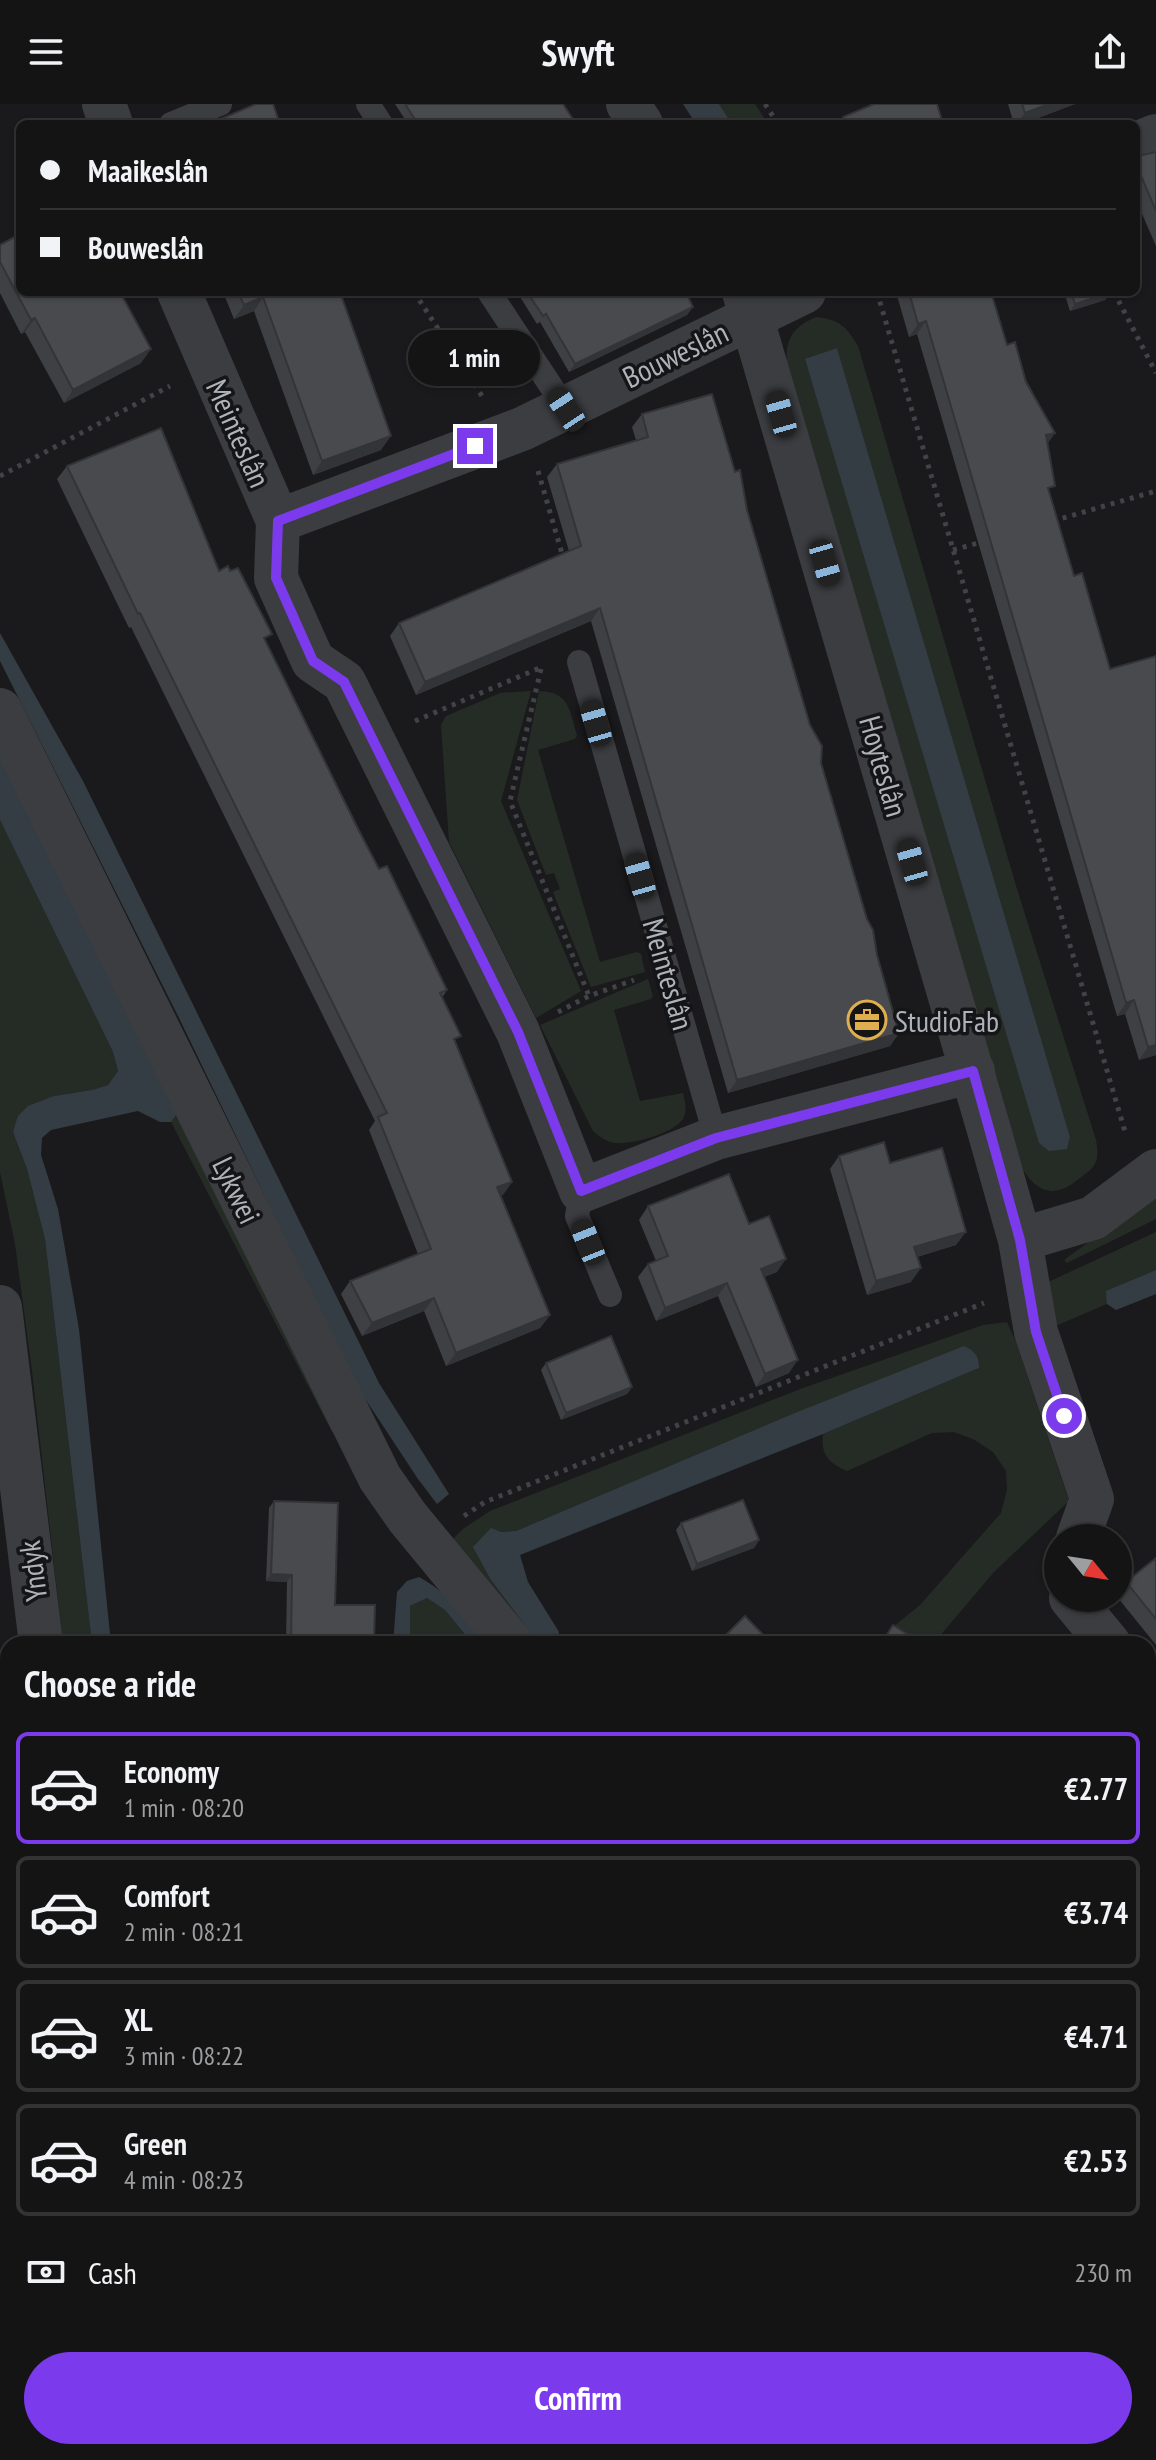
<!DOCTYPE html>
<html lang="en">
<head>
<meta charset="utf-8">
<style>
  :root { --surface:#141415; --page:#1d1d1e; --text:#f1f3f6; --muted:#9d9ea0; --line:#333334; --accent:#7c3aed }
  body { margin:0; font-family:"PT Sans Narrow",sans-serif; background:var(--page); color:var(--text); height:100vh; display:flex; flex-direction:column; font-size:30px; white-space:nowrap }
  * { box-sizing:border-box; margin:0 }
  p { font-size:26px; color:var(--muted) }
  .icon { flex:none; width:44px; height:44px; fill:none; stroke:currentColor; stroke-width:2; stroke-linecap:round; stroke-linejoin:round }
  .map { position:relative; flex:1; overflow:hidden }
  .drawer { position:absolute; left:0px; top:1532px; width:1156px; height:824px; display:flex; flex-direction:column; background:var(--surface); border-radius:24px 24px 0 0; box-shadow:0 2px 6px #0004,0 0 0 2px var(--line) }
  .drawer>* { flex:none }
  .top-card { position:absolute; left:16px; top:16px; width:1124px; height:176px; border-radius:12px; box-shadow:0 2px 6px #0004,0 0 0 2px var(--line); display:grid; align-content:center; height:176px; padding:0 24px; background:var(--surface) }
  .needle { width:52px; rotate:120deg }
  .tools { position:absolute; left:1044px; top:1420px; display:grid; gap:16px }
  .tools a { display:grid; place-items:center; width:88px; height:88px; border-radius:50%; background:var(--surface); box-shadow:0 2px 6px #0004,0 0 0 2px var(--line); font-size:40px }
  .end { position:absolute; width:36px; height:36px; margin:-18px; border:10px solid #7c3aed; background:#fff; box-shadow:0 0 0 4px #fff }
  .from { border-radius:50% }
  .bubble { position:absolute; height:56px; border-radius:28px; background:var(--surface); box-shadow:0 2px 6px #0004,0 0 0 2px var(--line); font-size:26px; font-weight:700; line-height:56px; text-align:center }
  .car { position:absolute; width:24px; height:48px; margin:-24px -12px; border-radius:10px; box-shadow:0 0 6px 2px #0007; background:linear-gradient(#222 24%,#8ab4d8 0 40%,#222 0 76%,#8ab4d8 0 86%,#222 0) }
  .top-card b { display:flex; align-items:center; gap:28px; height:76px; font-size:30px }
  .top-card b+b { border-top:2px solid var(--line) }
  .top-card i { width:20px; height:20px; background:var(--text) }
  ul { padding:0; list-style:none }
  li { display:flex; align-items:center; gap:24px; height:112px; margin:0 16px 12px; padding:0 8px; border:4px solid var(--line); border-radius:12px }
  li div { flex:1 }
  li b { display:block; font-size:30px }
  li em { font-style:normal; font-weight:700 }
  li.current { border-color:var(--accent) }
  li>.icon { width:72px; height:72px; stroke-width:1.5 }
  h2 { padding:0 24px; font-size:36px; line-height:96px }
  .pay { display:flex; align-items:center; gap:20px; height:88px; padding:0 24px; font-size:30px }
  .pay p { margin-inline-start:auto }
  .button { display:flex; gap:16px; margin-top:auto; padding:16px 24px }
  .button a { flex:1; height:92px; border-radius:48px; background:var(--accent); color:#fff; font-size:32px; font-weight:700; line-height:92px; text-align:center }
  header { display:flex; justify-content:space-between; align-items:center; height:104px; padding:0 24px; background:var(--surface); font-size:36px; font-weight:700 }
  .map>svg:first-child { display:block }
  .green { fill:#252c26; fill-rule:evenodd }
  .water { fill:#353d44 }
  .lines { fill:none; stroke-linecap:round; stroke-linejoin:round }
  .path { stroke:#424348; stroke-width:5; stroke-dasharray:4 6; stroke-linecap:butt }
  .lane { stroke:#3c3d41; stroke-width:24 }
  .street { stroke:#3c3d41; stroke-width:44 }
  .wall { fill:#3f4043 }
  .shaded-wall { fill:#333437 }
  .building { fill:#494a4e; stroke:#333437; stroke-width:2 }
  .route { stroke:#7c3aed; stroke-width:10 }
  .labels { text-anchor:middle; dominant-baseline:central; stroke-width:7; stroke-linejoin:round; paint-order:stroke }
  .street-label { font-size:30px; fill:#aeb2ba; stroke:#151517 }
  .poi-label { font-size:30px; fill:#aeb2ba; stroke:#151517; text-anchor:start }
</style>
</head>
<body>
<header><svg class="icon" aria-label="menu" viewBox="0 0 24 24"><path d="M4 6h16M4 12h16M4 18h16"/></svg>Swyft<svg class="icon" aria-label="share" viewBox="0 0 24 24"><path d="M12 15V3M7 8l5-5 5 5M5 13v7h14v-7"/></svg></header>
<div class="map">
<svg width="1156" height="2356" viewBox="0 0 1156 2356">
  <rect width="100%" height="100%" fill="#1a1a1c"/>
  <path class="green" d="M719,0H755L768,20H732Z
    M816,213C840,216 846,222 858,242L1017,785L1096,1036C1100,1060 1095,1063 1076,1077C1049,1098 1032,1083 1018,1057L787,263C785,236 791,224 816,213ZM837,244L1070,1033L1067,1045L805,256Z
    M531,587L501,697L581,887L536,914L449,738L441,621L446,612L500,589Z
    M539,587C570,588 569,606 577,631L575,635L538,646L600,858L637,848L641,850L645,868L591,883L553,788L560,785L554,769L546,771L517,696Z
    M0,716L113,948L118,967L108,981L92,986L54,992L13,1028L27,1065L45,1135L92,1540H63L32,1267L15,1140L0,1068Z
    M648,875L653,892L651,895L614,906L640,997L683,989C685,997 687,1005 684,1013C677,1029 631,1041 615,1039C607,1038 600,1033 593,1027L540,921Z
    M179,1007L339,1324L332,1328L171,1018Z
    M1156,1089V1115L1067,1159L1064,1156Z
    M1156,1128V1166L1107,1187V1200L1053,1223L1044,1180Z
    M1007,1218L1016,1238L1069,1397L994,1468L933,1540H909L888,1527L920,1501L1001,1409L1007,1386L1006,1367L993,1348L973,1335L954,1328L932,1329L847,1367C828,1358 821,1351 823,1330L979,1264L790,1311L516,1427L501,1428L491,1476L539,1540H525L445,1443L463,1425L490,1407L803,1284L983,1221Z
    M427,1494L445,1506L473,1540H410V1502Z
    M1148,1659L1156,1669V2021L1148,2015Z
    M0,2111L8,2114V2201L0,2235Z
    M1148,2198L1156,2205V2356H777L780,2348H1148Z
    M109,2348H217L246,2356H140Z
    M269,2348H328L341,2352L342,2348H372V2356H302Z
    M408,2348H519L517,2356H424Z
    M553,2348H647L677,2356H551Z"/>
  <path class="water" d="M683,0H719L732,20H696Z
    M837,244L1070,1033L1067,1045L1049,1047L1039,1039L805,255Z
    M0,529L83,677L379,1279L449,1390L437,1400L418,1375L356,1281L180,916L0,557Z
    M0,636L179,1007L171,1018H160L138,1007L51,1026L42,1034L41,1051L58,1105L79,1225L111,1540H92L45,1135L27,1065L13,1028L18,1012L28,1002L54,992L92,986L108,981L118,967L113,948L0,716Z
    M1156,1166V1190L1116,1206L1107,1200L1106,1187Z
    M964,1242C975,1247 979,1252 979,1264L823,1330L520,1451L528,1478L559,1528L556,1540H539L491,1476L473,1443L491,1424L501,1428L516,1427L790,1311Z
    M419,1473C448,1488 466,1515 487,1540H473L445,1506L427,1494L410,1502V1540H393L397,1488L407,1477Z
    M0,1600L8,1673V1825L1,1819L0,1806Z
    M8,1879V2071L0,2106V2026L5,1951L4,1887Z"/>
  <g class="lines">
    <path class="path" d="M765,0L778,20
      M309,19L310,20
      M414,188L482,292
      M877,188L1126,1031
      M1114,188L1156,269
      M538,367L563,453
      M0,372L170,282
      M1053,417L1156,387
      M953,446L982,438
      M541,565L510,697L589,892
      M415,617L542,563
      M558,908L589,892L634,876
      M464,1412L485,1398L984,1199"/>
    <path class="lane" d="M368,0L381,20
      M171,20L220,0
      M489,188L566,305
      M579,558L716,1034
      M581,1087L577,1112L610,1191"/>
    <path class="street" d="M104,0L111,20
      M628,0L641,20
      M1136,40L1156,32
      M179,188L278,417L276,474L313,557L344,578L518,928L581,1087L716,1034L973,967
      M744,188L989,1026L1020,1136L1036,1228L1092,1395L1078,1434
      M278,417L522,325L804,188
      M0,606L380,1374L408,1414L512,1540
      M1020,1136L1093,1114L1156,1067
      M0,1203L41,1540
      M1071,1494L1109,1540
      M1148,1588L1156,1598
      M1148,2150L1156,2157
      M0,2341L8,2307
      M30,2348L62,2356"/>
  </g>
  <path class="wall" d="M395,0H563L576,20H408Z
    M1008,0H1075L1022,20H1014Z
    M843,13L943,20H838Z
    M1136,48L1143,51L1156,48V142L1136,96Z
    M0,141L141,259L64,299L25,228L21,230L0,189Z
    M223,188H340L381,346L313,371L254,207L234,215Z
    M517,188H686L693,203L687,211L569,268L540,218L537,220Z
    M896,188H991L1007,241L1055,329L1047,339L1049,390L1156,951L1139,956L1125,910L1117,912L917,230L909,233Z
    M1064,188H1110V189L1105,196L1070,207Z
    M642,310L747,406L899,929L890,942L728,989L591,517L416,591L390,532L399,519L569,447L547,373L557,360L636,336L632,323Z
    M67,362L219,467L266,538L379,765L447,886L442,894L456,939L512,1078L501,1092L550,1211L540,1224L446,1262L424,1207L362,1232L341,1190L350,1177L418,1150L369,1026L375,1017L131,523L129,524L57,375Z
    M839,1052L890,1059L956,1141L917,1153L911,1178L867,1191L830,1065Z
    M648,1102L749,1120L777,1168L764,1173L789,1269L756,1283L718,1192L656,1217L638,1173L648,1160L656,1157L639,1116Z
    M546,1259L632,1283L627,1290L561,1316L541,1266Z
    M274,1397L335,1501L374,1540H286L287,1478L266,1477L269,1404Z
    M681,1419L759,1436L754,1444L692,1467L676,1426Z
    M1156,1454V1541L1118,1494V1490L1126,1478Z"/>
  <path class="shaded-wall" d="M1049,0H1075L1022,20H1017L1025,9Z
    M1110,189L1105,196L1070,207L1075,200Z
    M263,193L254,207L234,215L244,201Z
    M693,203L687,211L569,268L575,260Z
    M35,214L25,228L21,230L31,216Z
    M926,217L917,230L909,233L918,220Z
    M151,245L141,259L64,299L73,286Z
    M1055,329L1046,342V331Z
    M391,332L381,346L313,371L322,357Z
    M600,504L591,517L416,591L425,578Z
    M1134,896L1125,910L1117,912L1126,899Z
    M899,929L890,942L728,989L737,976Z
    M1156,941V951L1139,956L1148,943Z
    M512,1078L503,1091L488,1096L497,1083Z
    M966,1128L956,1141L905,1156L914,1143Z
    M786,1155L777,1168L752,1178L761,1165Z
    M921,1164L911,1178L867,1191L876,1177Z
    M727,1179L718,1192L656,1217L665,1204Z
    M434,1194L424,1207L362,1232L372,1219Z
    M550,1211L540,1224L446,1262L456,1249Z
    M798,1256L789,1269L756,1283L765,1270Z
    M632,1283L627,1290L561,1316L566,1309Z
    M759,1436L754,1444L692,1467L697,1460Z
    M271,1470L292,1471L287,1478L266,1477Z"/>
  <path class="building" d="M256,0H273L280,20H209Z
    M405,0H563L576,20H418Z
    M874,0H937L943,20H846L843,13Z
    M1022,0H1049L1025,9Z
    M1136,48L1143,51L1156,48V107L1136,60Z
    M20,130V188H120L151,245L73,286L35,214L31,216L0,158V141Z
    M238,188H340L391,332L322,357L263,193L244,201Z
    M527,188H686L693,203L575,260L546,210L543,212Z
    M909,188H991L1007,241L1015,238L1026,278L1055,329L1046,331L1055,382L1048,384L1074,472L1082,469L1110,565L1156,552V941L1148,943L1134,896L1126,899L926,217L918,220Z
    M1071,188H1110V189L1075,200Z
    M712,290L735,368L740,366L747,406L810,621L822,642L821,659L867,815L873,826L877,851L899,929L737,976L600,504L425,578L399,519L581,442L557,360L648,333L642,310Z
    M161,324L219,467L228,462L230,467L238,464L272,530L264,534L357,723L379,765L387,762L447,886L440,889L461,932L454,935L512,1078L497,1083L550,1211L456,1249L434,1194L372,1219L350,1177L431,1145L378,1013L387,1009L140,509L138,510L67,362Z
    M884,1038L890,1059L942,1044L966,1128L914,1143L921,1164L876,1177L839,1052Z
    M729,1070L749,1120L769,1112L786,1155L761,1165L798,1256L765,1270L727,1179L665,1204L648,1160L668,1152L648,1102Z
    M611,1232L632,1283L566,1309L546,1259Z
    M743,1396L759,1436L697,1460L681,1419Z
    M274,1397L338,1399L335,1501H375L374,1540H291L292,1471L271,1470Z
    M1156,1454V1515L1126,1478Z
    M745,1512L772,1540H717Z
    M893,1521L923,1540H881Z"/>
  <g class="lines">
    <path class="route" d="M475,342L278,417L276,474L313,557L344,578L518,928L581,1087L716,1034L973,967L1020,1136L1036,1228L1064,1312"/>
  </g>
  <defs>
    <g id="office-ring" transform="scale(2)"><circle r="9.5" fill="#151517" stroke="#dfaf4f" stroke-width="1.5"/><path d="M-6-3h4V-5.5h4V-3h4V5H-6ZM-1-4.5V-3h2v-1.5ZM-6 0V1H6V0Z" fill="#dfaf4f"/></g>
  </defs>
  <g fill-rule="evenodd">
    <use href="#office-ring" x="867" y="916"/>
  </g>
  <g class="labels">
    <g class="street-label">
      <text transform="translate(675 250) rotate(-26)">Bouweslân</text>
      <text transform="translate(239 329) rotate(66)">Meinteslân</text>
      <text transform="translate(884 662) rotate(74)">Hoyteslân</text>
      <text transform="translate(669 870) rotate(74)">Meinteslân</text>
      <text transform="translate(237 1086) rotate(64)">Lykwei</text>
      <text transform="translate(32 1467) rotate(-97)">Yndyk</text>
    </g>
    <g class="poi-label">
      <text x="895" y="916">StudioFab</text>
    </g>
  </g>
</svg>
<div class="tools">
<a><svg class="needle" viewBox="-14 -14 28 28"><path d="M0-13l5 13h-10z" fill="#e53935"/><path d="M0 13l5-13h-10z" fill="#9d9ea0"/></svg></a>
</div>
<i class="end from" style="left:1064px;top:1312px"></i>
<i class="end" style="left:475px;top:342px"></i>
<div class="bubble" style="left:408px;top:226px;width:132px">1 min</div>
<i class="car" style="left:566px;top:305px;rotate:327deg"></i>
<i class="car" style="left:781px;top:310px;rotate:344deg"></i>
<i class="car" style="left:825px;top:459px;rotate:164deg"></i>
<i class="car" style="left:596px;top:619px;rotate:344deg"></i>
<i class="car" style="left:912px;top:758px;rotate:344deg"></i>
<i class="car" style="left:640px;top:772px;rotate:344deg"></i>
<i class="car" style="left:588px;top:1138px;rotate:338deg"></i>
<div class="top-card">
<b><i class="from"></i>Maaikeslân</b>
<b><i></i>Bouweslân</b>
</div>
<section class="drawer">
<h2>Choose a ride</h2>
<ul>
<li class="current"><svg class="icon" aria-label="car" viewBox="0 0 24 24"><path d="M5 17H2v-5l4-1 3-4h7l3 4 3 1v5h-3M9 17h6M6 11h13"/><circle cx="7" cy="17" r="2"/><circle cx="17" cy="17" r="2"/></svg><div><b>Economy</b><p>1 min · 08:20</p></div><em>€2.77</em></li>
<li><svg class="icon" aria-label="car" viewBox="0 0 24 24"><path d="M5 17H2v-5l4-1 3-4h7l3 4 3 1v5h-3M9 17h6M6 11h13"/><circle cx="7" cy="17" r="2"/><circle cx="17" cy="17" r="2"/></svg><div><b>Comfort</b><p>2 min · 08:21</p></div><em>€3.74</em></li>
<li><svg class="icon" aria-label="car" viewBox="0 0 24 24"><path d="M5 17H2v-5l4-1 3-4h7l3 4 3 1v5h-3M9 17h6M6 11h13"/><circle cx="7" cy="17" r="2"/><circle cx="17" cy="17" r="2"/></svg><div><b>XL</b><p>3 min · 08:22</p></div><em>€4.71</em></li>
<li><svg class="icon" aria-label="car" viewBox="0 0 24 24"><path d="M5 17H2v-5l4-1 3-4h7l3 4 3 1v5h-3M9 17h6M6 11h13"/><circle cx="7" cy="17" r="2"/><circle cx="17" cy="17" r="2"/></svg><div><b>Green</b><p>4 min · 08:23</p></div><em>€2.53</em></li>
</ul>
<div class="pay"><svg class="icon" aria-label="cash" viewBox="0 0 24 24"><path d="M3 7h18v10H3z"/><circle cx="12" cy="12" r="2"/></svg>Cash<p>230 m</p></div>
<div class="button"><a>Confirm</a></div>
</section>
</div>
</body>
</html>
